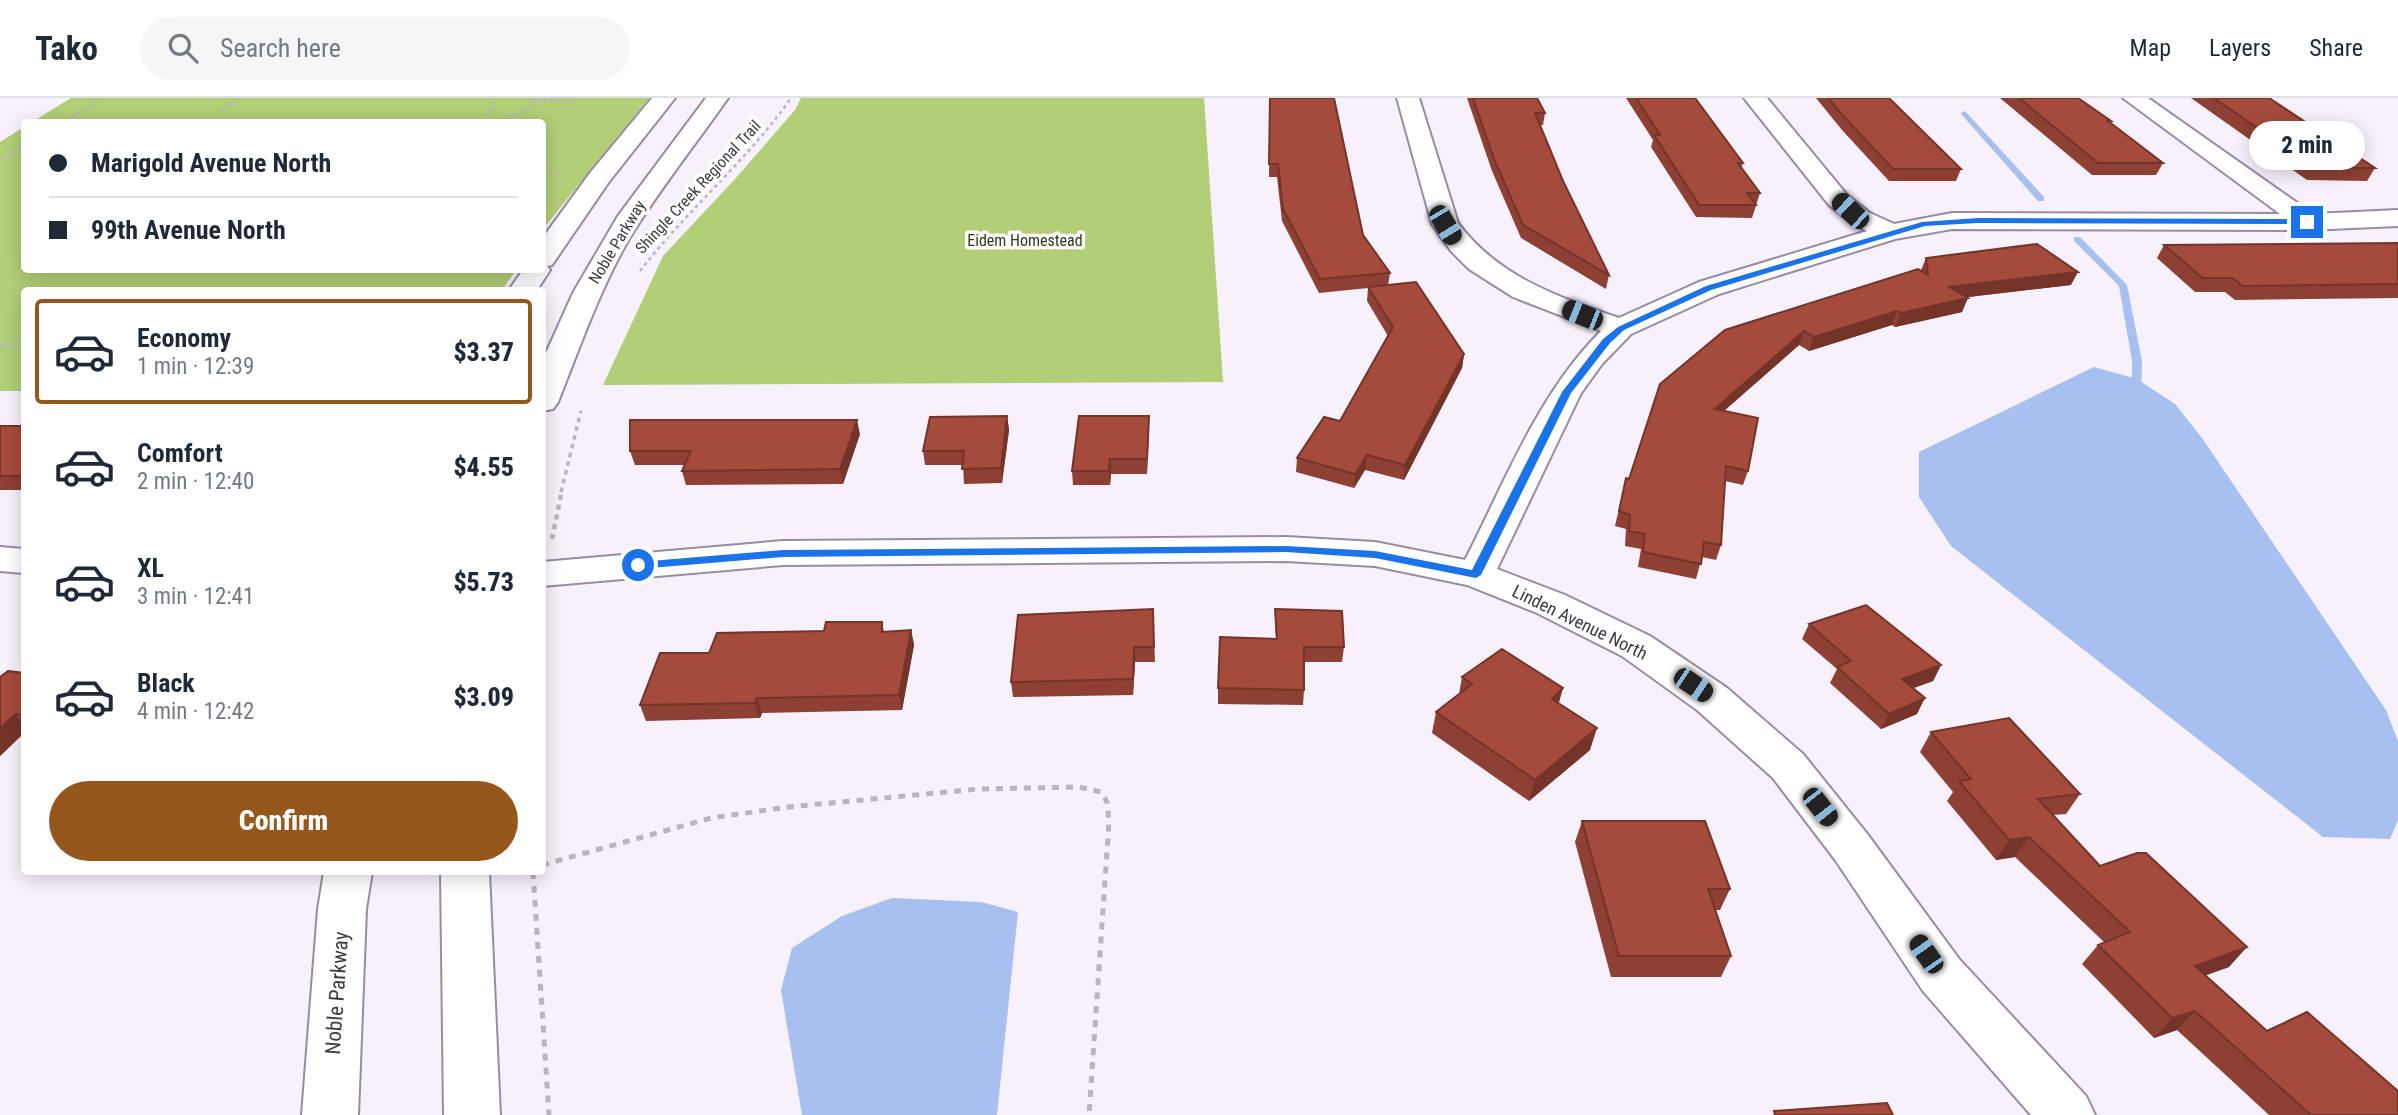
<!DOCTYPE html>
<html lang="en">
<head>
<meta charset="utf-8">
<style>
  :root { --surface:#fff; --page:#f6f6f7; --text:#1f2937; --muted:#747a83; --line:#e0e1e3; --accent:#95571c }
  body { margin:0; font-family:"Roboto Condensed",sans-serif; background:var(--page); color:var(--text); height:100vh; display:flex; flex-direction:column; font-size:26px; white-space:nowrap }
  * { box-sizing:border-box; margin:0 }
  p { font-size:23px; color:var(--muted) }
  .icon { flex:none; width:38px; height:38px; fill:none; stroke:currentColor; stroke-width:2; stroke-linecap:round; stroke-linejoin:round }
  .map { position:relative; flex:1; overflow:hidden }
  .side { position:absolute; left:21px; top:189px; width:525px; height:588px; display:flex; flex-direction:column; background:var(--surface); border-radius:7px; box-shadow:0 4px 18px #0003 }
  .side>* { flex:none }
  .guide { position:absolute; left:21px; top:21px; width:525px; height:154px; border-radius:7px; box-shadow:0 4px 18px #0003; display:grid; align-content:center; height:154px; padding:0 28px; background:var(--surface) }
  .end { position:absolute; width:32px; height:32px; margin:-16px; border:9px solid #1a73e8; background:#fff; box-shadow:0 0 0 4px #fff }
  .from { border-radius:50% }
  .bubble { position:absolute; height:49px; border-radius:24px; background:var(--surface); box-shadow:0 4px 18px #0003; font-size:23px; font-weight:800; line-height:49px; text-align:center }
  .car { position:absolute; width:21px; height:42px; margin:-21px -10px; border-radius:9px; box-shadow:0 0 5px 2px #0007; background:linear-gradient(#222 24%,#8ab4d8 0 40%,#222 0 76%,#8ab4d8 0 86%,#222 0) }
  .guide b { display:flex; align-items:center; gap:24px; height:66px; font-size:26px }
  .guide b+b { border-top:2px solid var(--line) }
  .guide i { width:18px; height:18px; background:var(--text) }
  ul { padding:12px 0 0; list-style:none }
  li { display:flex; align-items:center; gap:21px; height:105px; margin:0 14px 10px; padding:0 14px; border:4px solid transparent; border-radius:7px }
  li div { flex:1 }
  li b { display:block; font-size:26px }
  li em { font-style:normal; font-weight:800 }
  li.on { border-color:var(--accent) }
  li>.icon { width:63px; height:63px; stroke-width:1.5 }
  .action { display:flex; gap:14px; margin-top:auto; padding:14px 28px }
  .action a { flex:1; height:80px; border-radius:42px; background:var(--accent); color:#fff; font-size:28px; font-weight:800; line-height:80px; text-align:center }
  header { display:flex; align-items:center; gap:42px; box-sizing:border-box; height:98px; padding:0 35px; background:var(--surface); border-bottom:2px solid var(--line) }
  header strong { font-size:33px }
  nav { display:flex; gap:38px; margin-inline-start:auto; font-size:24px }
  .search { width:490px; height:63px; background:var(--page); display:flex; align-items:center; gap:18px; box-sizing:border-box; padding:0 24px; border-radius:38px; color:var(--muted); font-size:26px }
  .map>svg:first-child { display:block }
  .green { fill:#b2ce77 }
  .water { fill:#a7c0f0 }
  .lines { fill:none; stroke-linecap:round; stroke-linejoin:round }
  .stream { fill:#a7c0f0; fill-rule:evenodd }
  .street-casing { stroke:#9a8ba4; stroke-width:4 }
  .secondary-casing { stroke:#9a8ba4; stroke-width:4 }
  .path-far3 { stroke:#bab4bf; stroke-width:2.5; stroke-dasharray:3.5 3.5; stroke-linecap:butt }
  .path-far2 { stroke:#bab4bf; stroke-width:3.5; stroke-dasharray:4.5 4.5; stroke-linecap:butt }
  .path-far1 { stroke:#bab4bf; stroke-width:4.5; stroke-dasharray:5 5; stroke-linecap:butt }
  .path { stroke:#bab4bf; stroke-width:5; stroke-dasharray:7 7; stroke-linecap:butt }
  .street { fill:#fff; fill-rule:evenodd }
  .secondary { fill:#fff; fill-rule:evenodd }
  .wall { fill:#8e4034 }
  .shaded-wall { fill:#74342a }
  .building { fill:#a54b3c; stroke:#74342a; stroke-width:2 }
  .route { fill:#1a73e8 }
  .labels { text-anchor:middle; dominant-baseline:central; stroke-width:7; stroke-linejoin:round; paint-order:stroke }
  .far-street-label { font-size:16px; fill:#3f3943; stroke:#fff }
  .far-park-label { font-size:16px; fill:#2f3b14; stroke:#fff }
  .street-label { font-size:18px; fill:#3f3943; stroke:#fff }
  .near-street-label { font-size:21px; fill:#3f3943; stroke:#fff }
</style>
</head>
<body>
<header>
<strong>Tako</strong>
<div class="search"><svg class="icon" aria-label="search" viewBox="0 0 24 24"><circle cx="10" cy="10" r="6"/><path d="M15 15l6 6"/></svg>Search here</div>
<nav><a>Map</a><a>Layers</a><a>Share</a></nav>
</header>
<div class="map">
<svg width="2398" height="1017" viewBox="0 0 2398 1017">
  <rect width="100%" height="100%" fill="#f7f1fc"/>
  <path class="green" d="M71,0H649L543,131L542,24H32Z
    M801,0H1204L1223,284L603,287L663,158L735,81L795,12Z
    M24,29V172H516L502,192H24V293H0V44Z"/>
  <path class="water" d="M2094,269L2137,281L2175,306L2202,340L2386,612L2398,643V722L2390,741L2323,739L1951,448L1919,399V354Z
    M892,800L981,804L1018,814L997,1017H802L781,892L792,850L842,818Z"/>
  <g class="lines">
    <path class="stream" d="M1965,13L2044,99V103H2038L1962,17L1961,15Z
      M2074,139H2080L2127,187L2142,263L2141,299H2133L2132,297V263L2119,188L2074,143Z"/>
    <g class="street-casing">
      <path id="street" d="M1397,0H1419L1458,125C1498,179 1558,199 1619,220L1699,184L1867,133L1852,125L1829,107L1744,0H1767L1847,97L1870,115L1894,126L1952,115L2280,116L2123,0H2148L2313,116L2398,112V128L2307,132L1952,131L1895,141L1719,196L1631,236L1602,266L1581,295L1497,471L1565,497L1650,538L1727,590L1803,656L1868,737L1959,861L2086,998L2095,1017H2031L1923,893L1836,763L1773,680L1697,612L1622,558L1537,515L1467,487L1375,468L1286,463L783,467L542,488V464L783,443L1286,439L1375,444L1465,462C1505,384 1538,296 1601,233L1513,199L1469,171L1451,153L1432,126Z
        M0,449L24,451V475L0,473Z"/>
    </g>
    <g class="secondary-casing">
      <path id="secondary" d="M652,0H675L608,85L552,167L547,168L550,172L537,192H509L523,172H542V141L590,75Z
        M706,0H728C695,47 659,92 629,141C599,193 580,249 558,304L553,311L542,313V264L573,195L618,118Z
        M324,774H372L366,811L358,1017H302L318,811Z
        M441,774H489L500,1017H444Z"/>
    </g>
    <path class="path-far3" d="M536,2L578,3
      M222,12L240,0
      M65,24L100,0
      M482,24L498,0
      M497,24L522,14L538,0
      M0,62L24,47
      M542,73L563,74
      M640,173C687,112 747,63 791,0"/>
    <path class="path-far2" d="M0,248L24,247
      M561,394L581,313"/>
    <path class="path-far1" d="M552,441L562,392"/>
    <path class="path" d="M542,767L711,720L788,709L979,691L1079,689L1101,694L1107,704L1109,724L1089,1017
      M533,774L549,1017"/>
    <use href="#street" class="street"/>
    <use href="#secondary" class="secondary"/>
  </g>
  <path class="wall" d="M1270,0L1390,175L1388,187L1464,256L1462,270L1404,382L1365,372L1354,390L1296,374L1297,360L1340,323L1388,238L1367,203L1368,190L1319,195L1282,123L1277,79H1269Z
    M1467,0H1537L1545,15L1543,27H1540L1563,83L1609,177L1606,191L1521,140L1492,73Z
    M1626,0H1695L1743,65L1741,70L1760,95L1752,120L1696,119L1651,49L1653,42Z
    M1816,0H1889L1961,71L1956,83H1889L1842,32Z
    M2000,0H2078L2111,23L2110,25L2163,65L2156,77H2092Z
    M2191,0H2269L2375,70L2367,83L2307,82Z
    M2398,145V200L2235,202L2225,194H2195L2157,160L2164,147Z
    M1926,160L2071,187L1967,199L1962,214L1895,229L1892,227L1809,253L1799,247L1724,313L1748,373L1743,387L1725,383L1721,447L1716,462L1702,459L1696,481L1638,469L1641,451L1625,448L1626,431L1615,428L1626,380L1629,381L1660,286L1921,172Z
    M1007,318L1009,332L1002,385L964,386L963,367H925L923,353Z
    M1149,318L1147,376H1111L1110,387H1073L1072,373Z
    M0,328H24V392H0Z
    M860,336L843,386L686,387L682,373L684,367H635L630,353Z
    M1153,511L1155,564H1135L1133,597L1013,599L1011,584Z
    M1275,511L1344,549L1342,564H1304V592L1303,607L1218,606V590L1276,541L1275,526Z
    M882,524L884,534L911,532L914,547L902,612L762,615L760,620L646,623L640,607L709,555L824,533Z
    M1809,526L1941,567L1933,583L1913,590L1917,616L1881,631L1830,585L1837,571L1802,541Z
    M24,575V635L0,658Z
    M1462,579L1590,652L1529,703L1432,635L1436,614L1459,596Z
    M1931,634L2080,696L2066,716L2053,717L2100,768L2229,869L2205,877L2267,933L2398,1017H2269L2177,932L2154,940L2082,866L2098,847L2104,844L2015,759L1996,762L1947,703L1953,694L1920,654Z
    M1582,723L1730,791L1720,812H1716L1731,858L1721,879H1611L1575,744Z"/>
  <path class="shaded-wall" d="M2078,174L2071,187L1943,202L1949,189Z
    M1968,200L1962,214L1895,229L1901,215Z
    M1897,213L1892,227L1809,253L1814,239Z
    M1804,233L1799,247L1710,325L1715,311Z
    M1464,256L1462,270L1404,382L1405,367Z
    M1007,318L1009,332L1002,385L1001,370Z
    M1149,318V332L1147,376V361Z
    M857,322L860,336L843,386L840,371Z
    M1367,357L1365,372L1354,390L1355,376Z
    M1110,361L1111,376L1110,387L1109,373Z
    M911,532L914,547L902,612L899,597Z
    M1134,549L1135,564L1133,597V581Z
    M1941,567L1933,583L1895,597L1902,581Z
    M1563,590L1557,612L1552,601Z
    M757,600L762,615L760,620L755,605Z
    M1925,600L1917,616L1881,631L1889,616Z
    M15,616L24,627V635L0,658V630Z
    M1597,630L1590,652L1529,703L1535,682Z
    M2029,739L2015,759L1996,762L2009,742Z
    M2247,849L2229,869L2177,888L2195,868Z
    M2195,913L2177,932L2154,940L2172,920Z"/>
  <path class="building" d="M1270,0H1334L1363,137L1390,175L1320,181L1283,111L1278,66H1269Z
    M1473,0H1537L1545,15H1535L1563,83L1609,177L1523,127L1494,61Z
    M1636,0H1695L1743,65H1738L1760,95H1747L1756,107H1699L1654,37H1660Z
    M1828,0H1889L1961,71H1893L1846,21Z
    M2019,0H2078L2111,23H2108L2163,65H2098Z
    M2214,0H2269L2375,70H2314Z
    M2398,145V186L2243,188L2233,180H2203L2164,147Z
    M2037,146L2078,174L1949,189L1968,200L1901,215L1897,213L1814,239L1804,233L1715,311L1758,320L1748,373L1726,368L1721,447L1704,444L1701,466L1643,454L1645,436L1629,433L1630,417L1619,413L1626,380L1629,381L1660,286L1725,232L1918,171L1928,177L1926,160Z
    M1416,184L1464,256L1405,367L1367,357L1355,376L1297,360L1324,319L1340,323L1393,229L1368,189Z
    M1007,318L1001,370L962,371L964,353H923L930,319Z
    M1079,318H1149L1147,361H1110L1109,373H1072Z
    M630,322H857L840,371L682,373L691,353H630Z
    M0,328H24V378H0Z
    M1866,507L1941,567L1902,581L1925,600L1889,616L1837,569L1851,563L1809,526Z
    M1153,511L1154,549H1134L1133,581L1011,584L1018,517Z
    M1275,511L1342,513L1344,549H1304V592L1218,590L1220,539L1277,541Z
    M826,524H882V534L911,532L899,597L757,600L755,605L640,607L660,555H709L717,535L824,533Z
    M1502,551L1563,590L1552,601L1597,630L1535,682L1436,614L1472,586L1462,579Z
    M8,573L24,575V617L15,616L0,630V579Z
    M2009,620L2080,696L2038,701L2100,768L2137,755H2146L2247,849L2195,868L2267,933L2307,914L2398,993V1017H2311L2195,913L2172,920L2098,847L2130,834L2029,739L2009,742L1959,683L1971,681L1931,634Z
    M1582,723H1705L1730,791H1708L1731,858H1619Z
    M1887,1005L1893,1017H1775L1774,1013Z"/>
  <path class="route" d="M1978,120L2307,121L2311,124L2307,126L1978,125L1925,128L1711,192L1624,232L1610,245L1571,295L1481,477L1476,480L1375,460L1286,454L783,459L638,471L632,467L638,464L783,452L1286,448L1375,453L1472,472L1562,294L1603,241L1618,229L1706,188L1922,124Z"/>
  <g class="labels">
    <g class="far-street-label">
      <text transform="translate(698 89) rotate(-47)">Shingle Creek Regional Trail</text>
      <text transform="translate(617 144) rotate(-59)">Noble Parkway</text>
    </g>
    <g class="far-park-label">
      <text x="1025" y="142">Eidem Homestead</text>
    </g>
    <g class="street-label">
      <text transform="translate(1580 524) rotate(26)">Linden Avenue North</text>
    </g>
    <g class="near-street-label">
      <text transform="translate(337 895) rotate(-86)">Noble Parkway</text>
    </g>
  </g>
</svg>
<i class="end from" style="left:638px;top:467px"></i>
<i class="end" style="left:2307px;top:124px"></i>
<div class="bubble" style="left:2249px;top:23px;width:116px">2 min</div>
<i class="car" style="left:1850px;top:113px;rotate:313deg"></i>
<i class="car" style="left:1445px;top:127px;rotate:149deg"></i>
<i class="car" style="left:1582px;top:217px;rotate:292deg"></i>
<i class="car" style="left:1693px;top:587px;rotate:124deg"></i>
<i class="car" style="left:1820px;top:709px;rotate:142deg"></i>
<i class="car" style="left:1926px;top:856px;rotate:325deg"></i>
<div class="guide">
<b><i class="from"></i>Marigold Avenue North</b>
<b><i></i>99th Avenue North</b>
</div>
<section class="side">
<ul>
<li class="on"><svg class="icon" aria-label="car" viewBox="0 0 24 24"><path d="M5 17H2v-5l4-1 3-4h7l3 4 3 1v5h-3M9 17h6M6 11h13"/><circle cx="7" cy="17" r="2"/><circle cx="17" cy="17" r="2"/></svg><div><b>Economy</b><p>1 min · 12:39</p></div><em>$3.37</em></li>
<li><svg class="icon" aria-label="car" viewBox="0 0 24 24"><path d="M5 17H2v-5l4-1 3-4h7l3 4 3 1v5h-3M9 17h6M6 11h13"/><circle cx="7" cy="17" r="2"/><circle cx="17" cy="17" r="2"/></svg><div><b>Comfort</b><p>2 min · 12:40</p></div><em>$4.55</em></li>
<li><svg class="icon" aria-label="car" viewBox="0 0 24 24"><path d="M5 17H2v-5l4-1 3-4h7l3 4 3 1v5h-3M9 17h6M6 11h13"/><circle cx="7" cy="17" r="2"/><circle cx="17" cy="17" r="2"/></svg><div><b>XL</b><p>3 min · 12:41</p></div><em>$5.73</em></li>
<li><svg class="icon" aria-label="car" viewBox="0 0 24 24"><path d="M5 17H2v-5l4-1 3-4h7l3 4 3 1v5h-3M9 17h6M6 11h13"/><circle cx="7" cy="17" r="2"/><circle cx="17" cy="17" r="2"/></svg><div><b>Black</b><p>4 min · 12:42</p></div><em>$3.09</em></li>
</ul>
<div class="action"><a>Confirm</a></div>
</section>
</div>
</body>
</html>
